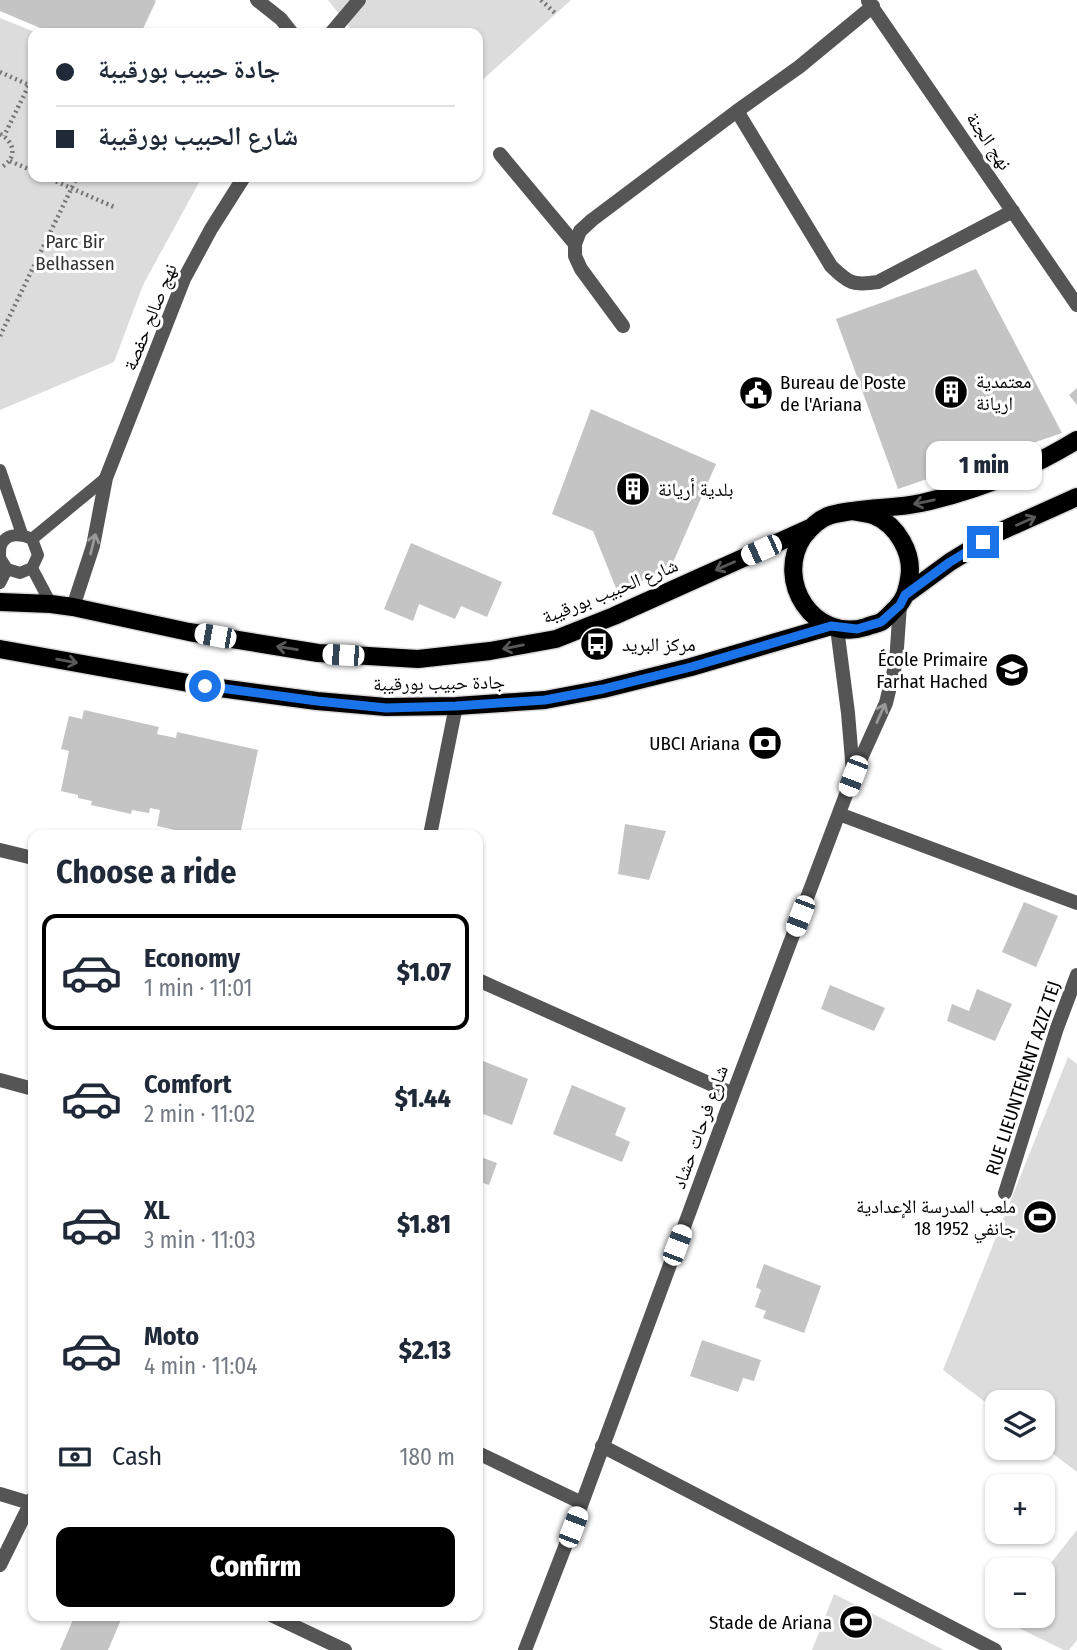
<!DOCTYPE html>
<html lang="en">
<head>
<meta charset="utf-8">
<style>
  :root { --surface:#fff; --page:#f6f6f7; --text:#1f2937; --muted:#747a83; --line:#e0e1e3; --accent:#000 }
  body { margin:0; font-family:"Fira Sans Condensed","Noto Naskh Arabic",sans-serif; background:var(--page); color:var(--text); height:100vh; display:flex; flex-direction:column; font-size:26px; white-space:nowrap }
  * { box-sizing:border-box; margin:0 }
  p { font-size:23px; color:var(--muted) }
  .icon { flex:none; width:38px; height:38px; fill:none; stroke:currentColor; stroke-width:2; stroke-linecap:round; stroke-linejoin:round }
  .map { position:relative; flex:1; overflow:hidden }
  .sheet { position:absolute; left:28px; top:830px; width:455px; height:791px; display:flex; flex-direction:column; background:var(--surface); border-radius:14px; box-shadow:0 2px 5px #0004 }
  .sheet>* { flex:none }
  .hud { position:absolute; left:28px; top:28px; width:455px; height:154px; border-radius:14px; box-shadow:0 2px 5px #0004; display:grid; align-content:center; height:154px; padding:0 28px; background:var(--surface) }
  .controls { position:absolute; left:985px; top:1390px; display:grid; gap:14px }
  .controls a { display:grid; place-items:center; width:70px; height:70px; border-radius:14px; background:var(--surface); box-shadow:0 2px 5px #0004; font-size:35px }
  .end { position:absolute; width:32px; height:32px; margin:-16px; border:9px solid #1a73e8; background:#fff; box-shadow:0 0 0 4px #fff }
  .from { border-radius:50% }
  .bubble { position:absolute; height:49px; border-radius:14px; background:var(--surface); box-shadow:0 2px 5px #0004; font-size:23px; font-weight:800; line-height:49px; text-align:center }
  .car { position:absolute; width:21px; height:42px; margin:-21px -10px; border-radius:9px; box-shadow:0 0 5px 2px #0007; background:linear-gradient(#fff 24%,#345 0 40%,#fff 0 76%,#345 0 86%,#fff 0) }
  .hud b { display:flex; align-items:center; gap:24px; height:66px; font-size:26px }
  .hud b+b { border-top:2px solid var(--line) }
  .hud i { width:18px; height:18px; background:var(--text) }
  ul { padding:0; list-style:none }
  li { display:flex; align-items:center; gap:21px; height:116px; margin:0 14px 10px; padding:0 14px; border:4px solid transparent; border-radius:14px }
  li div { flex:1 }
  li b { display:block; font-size:26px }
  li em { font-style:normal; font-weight:800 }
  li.selected { border-color:var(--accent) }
  li>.icon { width:63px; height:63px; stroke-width:1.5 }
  h2 { padding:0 28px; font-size:32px; line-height:84px }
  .pay { display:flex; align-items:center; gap:18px; height:77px; padding:0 28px; font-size:26px }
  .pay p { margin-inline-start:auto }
  .action { display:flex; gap:14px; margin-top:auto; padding:14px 28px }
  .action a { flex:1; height:80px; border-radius:14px; background:var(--accent); color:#fff; font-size:28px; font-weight:800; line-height:80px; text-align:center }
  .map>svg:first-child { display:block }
  .green { fill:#dcdcdc }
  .building { fill:#c4c4c4 }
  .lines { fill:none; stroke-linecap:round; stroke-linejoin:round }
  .primary-casing { stroke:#dbdbdb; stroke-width:21 }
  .path { stroke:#777; stroke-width:4.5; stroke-dasharray:2 3.5; stroke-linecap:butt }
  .lane { stroke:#555; stroke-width:12 }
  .street { stroke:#555; stroke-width:14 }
  .primary { stroke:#000; stroke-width:18 }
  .oneway { stroke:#595959 }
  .oneway2 { stroke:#999 }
  .route { stroke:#1a73e8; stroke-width:9 }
  .labels { text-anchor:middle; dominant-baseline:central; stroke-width:6; stroke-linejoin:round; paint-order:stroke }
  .street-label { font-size:19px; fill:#000; stroke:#fff }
  .park-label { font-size:19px; fill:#333; stroke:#fff }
  .poi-label { font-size:19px; fill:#000; stroke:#fff; text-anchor:start }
</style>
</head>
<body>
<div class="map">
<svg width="1077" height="1650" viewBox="0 0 1077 1650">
  <rect width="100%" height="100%" fill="#fff"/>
  <path class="green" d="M328,0H571L478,84V33H354Z
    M0,18L37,33H33V177H202L143,285L114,362L0,410Z
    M1068,1057L1077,1064V1472L1043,1446V1402H998L997,1411L943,1370Z
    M1077,1530V1640L1069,1650H1064L1004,1621L1009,1615H1043V1573Z
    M834,1594L944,1650H812Z"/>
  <path class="building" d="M0,0H154L156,1L141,33H52L0,11Z
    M976,269L1062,433L898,489L836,319Z
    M1077,388V405L1069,395Z
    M591,409L716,464L671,567L618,593L593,531L552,514Z
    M411,543L502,582L487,617L461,606L455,619L419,604L413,621L384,609Z
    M84,710L159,727L157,734L176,738L177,732L258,750L240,835H198L157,826L160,810L150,808L149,813L132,810L131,814L91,805L92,801L78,798V795L61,791L69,751L61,749L69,716L82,719Z
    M625,824L666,831L649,880L618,874Z
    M1024,902L1058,916L1036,967L1002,952Z
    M830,985L885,1008L874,1031L821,1009Z
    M977,989L1012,1004L995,1041L947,1021L952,1004L969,1011Z
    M483,1061L528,1079L512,1125L478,1112V1075Z
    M572,1085L626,1108L615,1135L630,1142L622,1162L553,1134Z
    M478,1156L497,1163L489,1185L478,1181Z
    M764,1264L821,1286L804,1333L763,1318L766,1311L755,1307L761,1290L756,1287Z
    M702,1340L761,1360L754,1381L743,1378L738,1392L690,1376Z
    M75,1615H123L108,1650H60Z"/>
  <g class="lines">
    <g class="primary-casing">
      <path id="primary" d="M852,511C859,512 866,513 873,515C897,524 914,554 909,579C907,590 905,599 897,607C892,612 886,619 881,622C877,624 870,625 866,627C814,643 774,581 803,537C810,528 820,518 831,515C838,513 845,512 852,511C875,507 898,508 921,503C976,491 1028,470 1077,440
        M905,595L950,562L999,532L1077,497
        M0,602L51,604L73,607L189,632L318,653L418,659L490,651L556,639L614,616L810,528
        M0,649L205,686L317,701L386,707L456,706L545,700L603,689L691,667L831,626"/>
    </g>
    <path class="path" d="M541,0L556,14
      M0,72L29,85L4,136
      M0,134C16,143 17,159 0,168
      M10,161L33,171
      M46,177L114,207
      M0,336L77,177"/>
    <path class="lane" d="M0,470L22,534
      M32,539L106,478
      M0,557C0,553 0,548 1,545C7,532 22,534 32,539L38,555L32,568L20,573L7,569L0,558
      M32,568L51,604
      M0,583L7,569"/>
    <path class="street" d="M257,0L281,19L292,33
      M868,1L1077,305
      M331,33L359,0
      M737,111L831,266C849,283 852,286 878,282L1013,211
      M500,154L575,244
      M623,326L581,269L575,256V244L580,231L592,220L737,111L799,67L873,6
      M73,607L93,546L106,478L184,279L211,229L244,177
      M837,628L848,713L853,772
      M839,814L1077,903
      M430,835L456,706
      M0,850L33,858
      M478,980L733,1094
      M0,1080L33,1089
      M1005,1193L1057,1028L1077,975
      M602,1446L995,1650
      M478,1453L582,1503
      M0,1494L33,1504
      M0,1565L33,1498
      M271,1615L345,1650
      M525,1650L582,1503L733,1094L853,776L886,703L896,662L900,605"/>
    <use href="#primary" class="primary"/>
  </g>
  <defs><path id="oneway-shaft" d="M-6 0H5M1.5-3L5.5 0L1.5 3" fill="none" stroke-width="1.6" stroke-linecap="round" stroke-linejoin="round" transform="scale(1.75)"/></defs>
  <g class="oneway">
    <use href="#oneway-shaft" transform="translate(924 502) rotate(168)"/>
    <use href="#oneway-shaft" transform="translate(1026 521) rotate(-24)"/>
    <use href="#oneway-shaft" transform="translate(725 566) rotate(156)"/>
    <use href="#oneway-shaft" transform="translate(513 647) rotate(169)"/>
    <use href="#oneway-shaft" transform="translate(287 648) rotate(-171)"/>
    <use href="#oneway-shaft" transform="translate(67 661) rotate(10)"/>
  </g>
  <g class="oneway2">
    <use href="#oneway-shaft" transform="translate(93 544) rotate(-76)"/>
    <use href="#oneway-shaft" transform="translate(881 713) rotate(-66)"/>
  </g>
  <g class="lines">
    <path class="route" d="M205,686L317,701L386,708L456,706L545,700L603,689L691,667L831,626L857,629L881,622L900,605L905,595L950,562L983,542"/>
  </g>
  <defs>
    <g id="building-disc" transform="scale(1.75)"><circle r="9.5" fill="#000" stroke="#fff"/><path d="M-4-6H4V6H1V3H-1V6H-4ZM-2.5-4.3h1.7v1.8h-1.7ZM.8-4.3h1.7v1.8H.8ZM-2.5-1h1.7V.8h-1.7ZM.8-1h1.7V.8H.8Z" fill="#fff"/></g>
    <g id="civic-disc" transform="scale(1.75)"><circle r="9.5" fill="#000" stroke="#fff"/><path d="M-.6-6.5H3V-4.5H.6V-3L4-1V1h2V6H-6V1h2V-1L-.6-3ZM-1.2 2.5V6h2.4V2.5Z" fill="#fff"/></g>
    <g id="bus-disc" transform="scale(1.75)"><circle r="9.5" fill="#000" stroke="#fff"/><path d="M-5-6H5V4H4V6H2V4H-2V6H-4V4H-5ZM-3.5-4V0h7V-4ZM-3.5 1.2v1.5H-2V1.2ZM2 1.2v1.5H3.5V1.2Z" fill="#fff"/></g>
    <g id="school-disc" transform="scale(1.75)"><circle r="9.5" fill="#000" stroke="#fff"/><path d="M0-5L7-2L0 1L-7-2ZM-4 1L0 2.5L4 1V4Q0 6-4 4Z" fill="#fff"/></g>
    <g id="bank-disc" transform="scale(1.75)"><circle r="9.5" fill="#000" stroke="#fff"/><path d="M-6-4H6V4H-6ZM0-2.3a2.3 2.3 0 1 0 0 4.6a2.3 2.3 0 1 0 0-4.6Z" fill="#fff"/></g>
    <g id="stadium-disc" transform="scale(1.75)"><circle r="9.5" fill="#000" stroke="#fff"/><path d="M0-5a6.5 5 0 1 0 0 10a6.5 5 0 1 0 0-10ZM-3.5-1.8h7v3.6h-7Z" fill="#fff"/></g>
  </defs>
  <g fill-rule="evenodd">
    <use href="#building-disc" x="951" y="392"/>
    <use href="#civic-disc" x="756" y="393"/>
    <use href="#building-disc" x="633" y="489"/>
    <use href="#bus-disc" x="597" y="644"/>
    <use href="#school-disc" x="1012" y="670"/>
    <use href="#bank-disc" x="765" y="743"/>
    <use href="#stadium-disc" x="1040" y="1217"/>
    <use href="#stadium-disc" x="856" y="1622"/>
  </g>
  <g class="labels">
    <g class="street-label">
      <text transform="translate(989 141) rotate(56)">نهج الجنة</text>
      <text transform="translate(150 317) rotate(-68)">نهج صالح حفصة</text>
      <text transform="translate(610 591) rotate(-22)">شارع الحبيب بورقيبة</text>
      <text transform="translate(439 683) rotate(-1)">جادة حبيب بورقيبة</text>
      <text transform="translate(1023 1078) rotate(-72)">RUE LIEUNTENENT AZIZ TEJ</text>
      <text transform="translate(700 1127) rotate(-70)">شارع فرحات حشاد</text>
    </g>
    <g class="park-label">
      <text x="75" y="241">Parc Bir<tspan x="75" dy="22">Belhassen</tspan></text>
    </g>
    <g class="poi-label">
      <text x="976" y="381">معتمدية<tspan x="976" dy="22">اريانة</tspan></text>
      <text x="780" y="382">Bureau de Poste<tspan x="780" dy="22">de l'Ariana</tspan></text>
      <text x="658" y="489">بلدية أريانة</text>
      <text x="622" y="644">مركز البريد</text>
      <text x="988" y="659" text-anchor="end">École Primaire<tspan x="988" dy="22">Farhat Hached</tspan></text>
      <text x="740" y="743" text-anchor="end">UBCI Ariana</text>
      <text x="1016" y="1206" text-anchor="end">ملعب المدرسة الإعدادية<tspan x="1016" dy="22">18 جانفي 1952</tspan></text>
      <text x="832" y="1622" text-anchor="end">Stade de Ariana</text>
    </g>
  </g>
</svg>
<div class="controls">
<a><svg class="icon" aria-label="layers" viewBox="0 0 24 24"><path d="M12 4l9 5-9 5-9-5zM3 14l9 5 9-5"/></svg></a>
<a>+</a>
<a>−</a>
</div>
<i class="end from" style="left:205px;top:686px"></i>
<i class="end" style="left:983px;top:542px"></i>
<div class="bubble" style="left:926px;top:441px;width:116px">1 min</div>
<i class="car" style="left:761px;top:550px;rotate:246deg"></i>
<i class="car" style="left:215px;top:636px;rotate:280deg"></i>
<i class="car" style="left:343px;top:655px;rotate:273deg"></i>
<i class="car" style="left:853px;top:776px;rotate:201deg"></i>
<i class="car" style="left:800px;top:916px;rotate:201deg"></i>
<i class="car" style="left:677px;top:1245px;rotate:21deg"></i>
<i class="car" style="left:573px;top:1527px;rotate:21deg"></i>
<div class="hud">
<b><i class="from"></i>جادة حبيب بورقيبة</b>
<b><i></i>شارع الحبيب بورقيبة</b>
</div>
<section class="sheet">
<h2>Choose a ride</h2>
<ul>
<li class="selected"><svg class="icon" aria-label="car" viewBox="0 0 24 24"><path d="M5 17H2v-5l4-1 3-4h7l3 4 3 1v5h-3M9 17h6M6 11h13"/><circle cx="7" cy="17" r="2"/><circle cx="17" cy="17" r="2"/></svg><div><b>Economy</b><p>1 min · 11:01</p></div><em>$1.07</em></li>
<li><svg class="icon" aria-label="car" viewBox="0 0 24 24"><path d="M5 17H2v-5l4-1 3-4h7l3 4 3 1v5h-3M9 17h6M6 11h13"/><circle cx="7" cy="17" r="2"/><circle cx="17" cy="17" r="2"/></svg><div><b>Comfort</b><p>2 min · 11:02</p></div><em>$1.44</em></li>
<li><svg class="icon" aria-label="car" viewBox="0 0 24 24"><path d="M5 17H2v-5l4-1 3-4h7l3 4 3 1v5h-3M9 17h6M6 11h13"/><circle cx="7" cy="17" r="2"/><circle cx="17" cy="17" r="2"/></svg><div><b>XL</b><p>3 min · 11:03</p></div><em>$1.81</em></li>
<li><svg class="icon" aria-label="car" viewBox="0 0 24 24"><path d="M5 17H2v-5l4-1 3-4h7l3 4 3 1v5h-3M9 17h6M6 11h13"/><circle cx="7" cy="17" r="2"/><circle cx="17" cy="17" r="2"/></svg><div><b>Moto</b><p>4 min · 11:04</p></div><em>$2.13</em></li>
</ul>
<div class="pay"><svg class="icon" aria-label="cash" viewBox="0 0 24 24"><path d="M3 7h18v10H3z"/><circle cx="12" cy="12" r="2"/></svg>Cash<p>180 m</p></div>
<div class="action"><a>Confirm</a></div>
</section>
</div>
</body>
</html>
